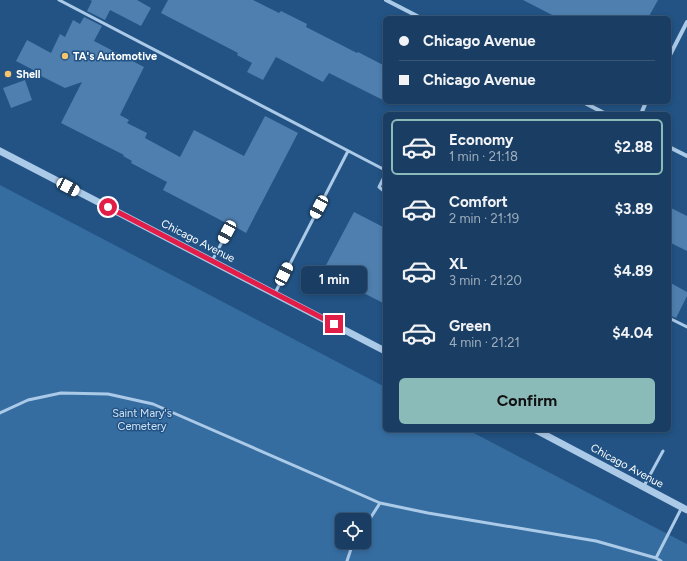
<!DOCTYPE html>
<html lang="en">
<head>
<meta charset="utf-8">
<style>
  :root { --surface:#1a3e63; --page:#27496c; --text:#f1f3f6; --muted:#9faebe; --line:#385778; --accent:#8bbbb9 }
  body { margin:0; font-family:Figtree,sans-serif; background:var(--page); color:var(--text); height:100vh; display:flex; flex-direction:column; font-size:15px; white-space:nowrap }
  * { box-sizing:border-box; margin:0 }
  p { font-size:13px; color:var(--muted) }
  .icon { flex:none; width:22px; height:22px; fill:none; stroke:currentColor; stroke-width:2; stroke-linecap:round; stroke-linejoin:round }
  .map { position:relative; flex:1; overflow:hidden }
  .panel { position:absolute; left:383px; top:112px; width:288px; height:320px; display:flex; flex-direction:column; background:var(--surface); border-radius:6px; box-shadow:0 2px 6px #0003,0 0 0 1px var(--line) }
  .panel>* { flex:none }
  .top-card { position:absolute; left:383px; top:16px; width:288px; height:88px; border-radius:6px; box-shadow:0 2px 6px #0003,0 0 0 1px var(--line); display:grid; align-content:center; height:88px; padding:0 16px; background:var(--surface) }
  .controls { position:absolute; left:335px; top:513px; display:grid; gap:8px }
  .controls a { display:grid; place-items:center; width:36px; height:36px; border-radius:6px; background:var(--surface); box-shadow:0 2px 6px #0003,0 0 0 1px var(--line); font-size:20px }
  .end { position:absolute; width:18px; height:18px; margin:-9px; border:5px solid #e11d48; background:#fff; box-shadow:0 0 0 2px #fff }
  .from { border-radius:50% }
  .bubble { position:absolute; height:28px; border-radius:6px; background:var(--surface); box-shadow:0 2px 6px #0003,0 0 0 1px var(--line); font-size:13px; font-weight:700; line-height:28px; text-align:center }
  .car { position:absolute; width:12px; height:24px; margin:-12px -6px; border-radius:5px; box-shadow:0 0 3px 1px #0007; background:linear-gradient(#fff 24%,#345 0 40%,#fff 0 76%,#345 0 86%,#fff 0) }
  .top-card b { display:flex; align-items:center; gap:14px; height:38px; font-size:15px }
  .top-card b+b { border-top:1px solid var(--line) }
  .top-card i { width:10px; height:10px; background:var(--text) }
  ul { padding:7px 0 0; list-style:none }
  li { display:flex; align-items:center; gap:12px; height:56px; margin:0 8px 6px; padding:0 8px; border:2px solid transparent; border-radius:6px }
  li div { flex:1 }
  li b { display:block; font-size:15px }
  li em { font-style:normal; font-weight:700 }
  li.active { border-color:var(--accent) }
  li>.icon { width:36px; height:36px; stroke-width:1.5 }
  .primary-button { display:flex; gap:8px; margin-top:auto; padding:8px 16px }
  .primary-button a { flex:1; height:46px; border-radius:6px; background:var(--accent); color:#111; font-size:16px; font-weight:700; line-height:46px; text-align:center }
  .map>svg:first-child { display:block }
  .green { fill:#366da1; fill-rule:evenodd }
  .building { fill:#4f7fae }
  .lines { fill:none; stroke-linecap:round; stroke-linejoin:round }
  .service { stroke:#abcae8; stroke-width:3 }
  .minor { stroke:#abcae8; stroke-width:4 }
  .tertiary { stroke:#abcae8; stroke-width:7 }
  .route { stroke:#e11d48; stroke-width:5 }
  .poi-dot { fill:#f4c56d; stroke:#225384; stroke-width:1.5 }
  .labels { text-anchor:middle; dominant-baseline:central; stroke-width:3; stroke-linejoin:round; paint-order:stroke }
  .poi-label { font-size:11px; font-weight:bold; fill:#fff; stroke:#225384; text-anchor:start }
  .street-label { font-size:11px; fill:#fff; stroke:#225384 }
  .park-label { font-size:11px; fill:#cfe3f6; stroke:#225384 }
</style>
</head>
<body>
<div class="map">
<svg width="687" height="561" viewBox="0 0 687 561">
  <rect width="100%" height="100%" fill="#225384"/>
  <path class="green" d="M0,185L385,387V430H468L600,499L687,544V561H0ZM342,520H364V542H342Z"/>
  <path class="building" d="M90,0H137L151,8L141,26L110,10L105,20L87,11L92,1Z
    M168,0H253L279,13L281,11L307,24L306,27L357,53L358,52L385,66V101L329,73L323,82L276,57L263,80L247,72L252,63L237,55L238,53L161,13Z
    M523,0H658L648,18H558Z
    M84,17L102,26L94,41L144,67L120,115L129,120L127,123L147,133L145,138L180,157L194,130L244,156L265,116L298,133L246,233L234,226V224L233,223L230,222L228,224L163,190L167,182L131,163L132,161L123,156L124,155L61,123L82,82L65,88L39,75L41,74L16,61L27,40L51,53L60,34L65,37L73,20L80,24Z
    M25,80L32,100L11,108L3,88Z
    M669,207L687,216V251L669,242Z
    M354,212L385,228V304L344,283L346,279L324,269Z
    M669,282L687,292V296L676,318L669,315Z"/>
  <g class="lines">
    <path class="service" d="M59,0L385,170
      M385,176L383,179L379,187L385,192
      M212,261L231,225
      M275,293L348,151
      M669,318L687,327
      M0,413L28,400L61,393L108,394L153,404L380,503L428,513L596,541L656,558L661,561
      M644,486L663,451
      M364,528L380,503
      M656,558L682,507
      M347,561L352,546L355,542"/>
    <path class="minor" d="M386,0L421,18
      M669,57L687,22
      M583,102L606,114
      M641,114L646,102
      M669,147L687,156"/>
    <path class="tertiary" d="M0,151L385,351
      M536,430L687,510"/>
  </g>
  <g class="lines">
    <path class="route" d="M108,207L334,324"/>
  </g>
  <g class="poi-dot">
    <circle cx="65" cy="56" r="4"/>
    <circle cx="8" cy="74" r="4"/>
  </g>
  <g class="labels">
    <g class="poi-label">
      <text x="73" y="56">TA's Automotive</text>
      <text x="16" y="74">Shell</text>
    </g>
    <g class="street-label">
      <text transform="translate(198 241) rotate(27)">Chicago Avenue</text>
      <text transform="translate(627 466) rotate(28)">Chicago Avenue</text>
    </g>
    <g class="park-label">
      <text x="142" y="413">Saint Mary's<tspan x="142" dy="13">Cemetery</tspan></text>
    </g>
  </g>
</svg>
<div class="controls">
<a><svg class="icon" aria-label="locate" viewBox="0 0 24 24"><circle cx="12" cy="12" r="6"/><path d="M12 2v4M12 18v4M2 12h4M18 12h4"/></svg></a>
</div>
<i class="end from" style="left:108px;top:207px"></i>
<i class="end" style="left:334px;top:324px"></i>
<div class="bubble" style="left:301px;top:266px;width:66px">1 min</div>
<i class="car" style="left:68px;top:187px;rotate:118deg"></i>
<i class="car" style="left:319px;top:207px;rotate:208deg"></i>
<i class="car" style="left:227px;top:232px;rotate:208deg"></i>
<i class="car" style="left:284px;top:274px;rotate:27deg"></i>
<div class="top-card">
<b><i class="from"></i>Chicago Avenue</b>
<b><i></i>Chicago Avenue</b>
</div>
<section class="panel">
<ul>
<li class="active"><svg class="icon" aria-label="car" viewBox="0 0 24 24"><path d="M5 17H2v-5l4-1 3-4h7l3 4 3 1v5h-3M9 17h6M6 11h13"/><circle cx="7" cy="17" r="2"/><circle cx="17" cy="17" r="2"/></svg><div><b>Economy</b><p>1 min · 21:18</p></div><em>$2.88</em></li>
<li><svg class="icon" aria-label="car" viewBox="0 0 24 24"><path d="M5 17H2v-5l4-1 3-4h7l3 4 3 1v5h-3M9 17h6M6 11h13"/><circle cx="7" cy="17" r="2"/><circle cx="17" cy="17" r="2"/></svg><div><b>Comfort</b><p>2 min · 21:19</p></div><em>$3.89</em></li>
<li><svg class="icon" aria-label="car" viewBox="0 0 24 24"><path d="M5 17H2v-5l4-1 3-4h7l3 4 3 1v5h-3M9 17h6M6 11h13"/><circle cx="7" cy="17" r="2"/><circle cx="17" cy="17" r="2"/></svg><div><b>XL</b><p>3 min · 21:20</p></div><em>$4.89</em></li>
<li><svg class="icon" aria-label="car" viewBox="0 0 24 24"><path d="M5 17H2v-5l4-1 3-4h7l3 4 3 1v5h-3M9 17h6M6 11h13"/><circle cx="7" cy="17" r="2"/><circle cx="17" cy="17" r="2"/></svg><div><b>Green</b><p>4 min · 21:21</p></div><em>$4.04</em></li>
</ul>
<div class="primary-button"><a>Confirm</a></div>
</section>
</div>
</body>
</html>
